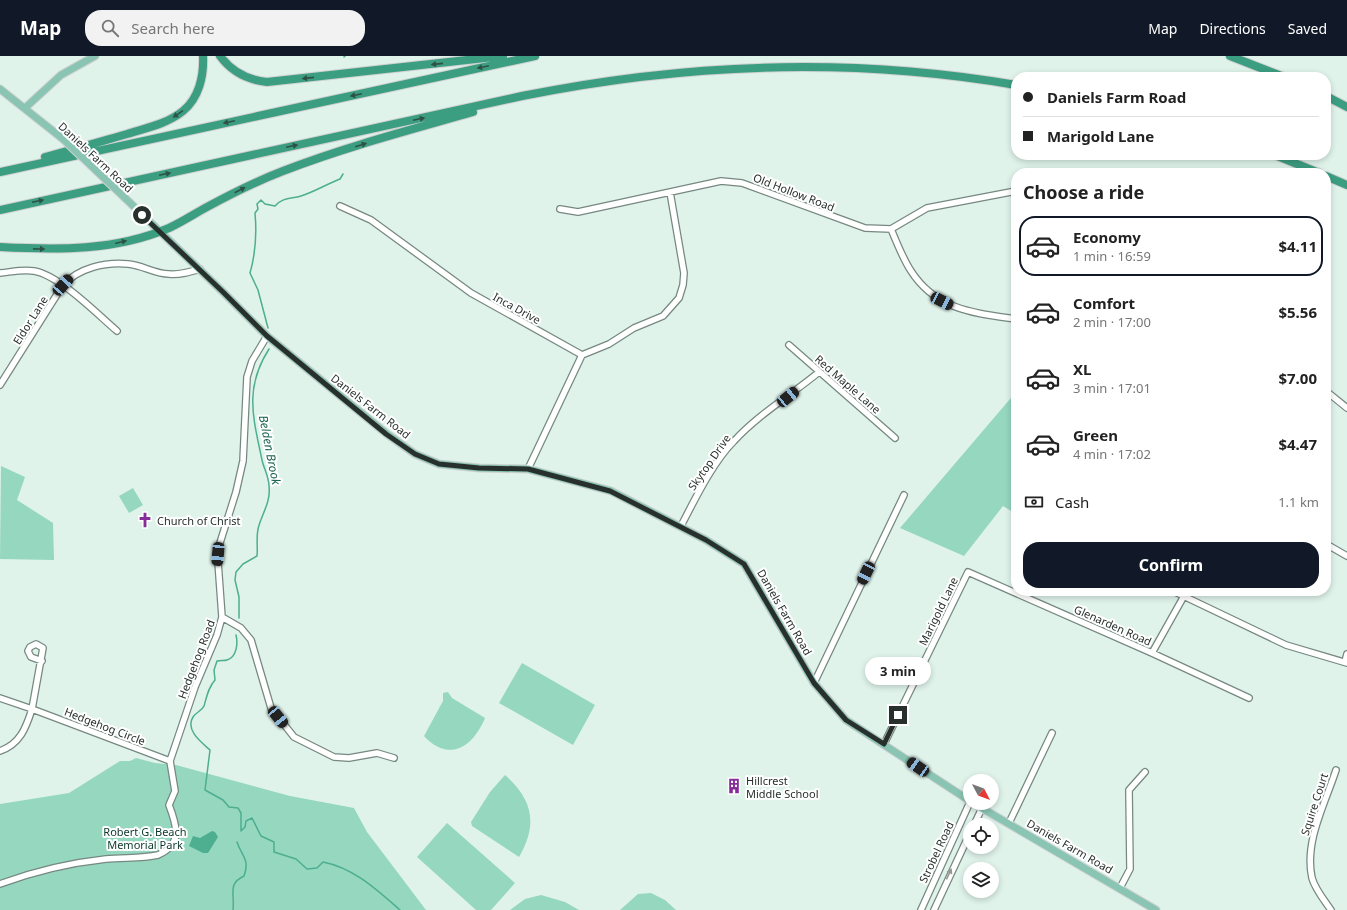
<!DOCTYPE html>
<html lang="en">
<head>
<meta charset="utf-8">
<style>
  :root { --surface:#fff; --page:#f2f2f2; --text:#222; --muted:#767676; --line:#e0e0e0; --accent:#111827 }
  body { margin:0; font-family:"Noto Sans",sans-serif; background:var(--page); color:var(--text); height:100vh; display:flex; flex-direction:column; font-size:15px; white-space:nowrap }
  * { box-sizing:border-box; margin:0 }
  p { font-size:13px; color:var(--muted) }
  .icon { flex:none; width:22px; height:22px; fill:none; stroke:currentColor; stroke-width:2; stroke-linecap:round; stroke-linejoin:round }
  .map { position:relative; flex:1; overflow:hidden }
  .sheet { position:absolute; left:1011px; top:112px; width:320px; height:428px; display:flex; flex-direction:column; background:var(--surface); border-radius:16px; box-shadow:0 2px 6px #0003 }
  .sheet>* { flex:none }
  .guide { position:absolute; left:1011px; top:16px; width:320px; height:88px; border-radius:16px; box-shadow:0 2px 6px #0003; display:grid; align-content:center; height:88px; padding:0 12px; background:var(--surface) }
  .needle { width:26px; rotate:131deg }
  .fabs { position:absolute; left:963px; top:718px; display:grid; gap:8px }
  .fabs a { display:grid; place-items:center; width:36px; height:36px; border-radius:50%; background:var(--surface); box-shadow:0 2px 6px #0003; font-size:20px }
  .end { position:absolute; width:18px; height:18px; margin:-9px; border:5px solid #28302d; background:#fff; box-shadow:0 0 0 2px #fff }
  .from { border-radius:50% }
  .bubble { position:absolute; height:28px; border-radius:14px; background:var(--surface); box-shadow:0 2px 6px #0003; font-size:13px; font-weight:700; line-height:28px; text-align:center }
  .car { position:absolute; width:12px; height:24px; margin:-12px -6px; border-radius:5px; box-shadow:0 0 3px 1px #0007; background:linear-gradient(#222 24%,#8ab4d8 0 40%,#222 0 76%,#8ab4d8 0 86%,#222 0) }
  .guide b { display:flex; align-items:center; gap:14px; height:38px; font-size:15px }
  .guide b+b { border-top:1px solid var(--line) }
  .guide i { width:10px; height:10px; background:var(--text) }
  ul { padding:0; list-style:none }
  li { display:flex; align-items:center; gap:12px; height:60px; margin:0 8px 6px; padding:0 4px; border:2px solid transparent; border-radius:16px }
  li div { flex:1 }
  li b { display:block; font-size:15px }
  li em { font-style:normal; font-weight:700 }
  li.active { border-color:var(--accent) }
  li>.icon { width:36px; height:36px; stroke-width:1.5 }
  h2 { padding:0 12px; font-size:18px; line-height:48px }
  .pay { display:flex; align-items:center; gap:10px; height:44px; padding:0 12px; font-size:15px }
  .pay p { margin-inline-start:auto }
  .primary-button { display:flex; gap:8px; margin-top:auto; padding:8px 12px }
  .primary-button a { flex:1; height:46px; border-radius:16px; background:var(--accent); color:#fff; font-size:16px; font-weight:700; line-height:46px; text-align:center }
  header { display:flex; align-items:center; gap:24px; box-sizing:border-box; height:56px; padding:0 20px; background:var(--accent); color:#fff }
  header strong { font-size:19px }
  nav { display:flex; gap:22px; margin-inline-start:auto; font-size:14px }
  .search { width:280px; height:36px; background:var(--page); display:flex; align-items:center; gap:10px; box-sizing:border-box; padding:0 14px; border-radius:16px; color:var(--muted); font-size:15px }
  .map>svg:first-child { display:block }
  .green { fill:#96d7c0 }
  .water { fill:#4dae90 }
  .lines { fill:none; stroke-linecap:round; stroke-linejoin:round }
  .stream { stroke:#4dae90; stroke-width:1.5 }
  .minor-casing { stroke:#768881; stroke-width:8 }
  .major-casing { stroke:#d0d1d1; stroke-width:9 }
  .highway-casing { stroke:#d0d1d1; stroke-width:10 }
  .minor { stroke:#fff; stroke-width:5.5 }
  .major { stroke:#8ac5b3; stroke-width:7 }
  .highway { stroke:#3c9e81; stroke-width:8 }
  .major-bridge-casing { stroke:#d0d1d1; stroke-width:9; stroke-linecap:butt }
  .major-bridge { stroke:#8ac5b3; stroke-width:7 }
  .oneway { fill:#2e5146 }
  .oneway2 { fill:#949896 }
  .route { stroke:#28302d; stroke-width:5 }
  .labels { text-anchor:middle; dominant-baseline:central; stroke-width:4; stroke-linejoin:round; paint-order:stroke }
  .street-label { font-size:11px; fill:#28302d; stroke:#fff }
  .poi-label { font-size:11px; fill:#28302d; stroke:#fff; text-anchor:start }
  .park-label { font-size:11px; fill:#0b372b; stroke:#fff }
  .water-label { font-size:12px; font-style:italic; fill:#19634f; stroke:#fff }
</style>
</head>
<body>
<header>
<strong>Map</strong>
<div class="search"><svg class="icon" aria-label="search" viewBox="0 0 24 24"><circle cx="10" cy="10" r="6"/><path d="M15 15l6 6"/></svg>Search here</div>
<nav><a>Map</a><a>Directions</a><a>Saved</a></nav>
</header>
<div class="map">
<svg width="1347" height="854" viewBox="0 0 1347 854">
  <rect width="100%" height="100%" fill="#dff3eb"/>
  <path class="green" d="M1016,336V458L1003,450L964,500L900,472Z
    M1,410L25,421L17,444L53,467L54,504L0,503Z
    M133,432L143,449L129,457L119,440Z
    M522,607L595,649L573,689L499,647Z
    M448,636L452,642L485,662C473,691 449,707 424,680L443,645V637Z
    M136,702L155,707L176,709L290,740L354,752L367,776L426,854H0V748L69,737L120,705H130Z
    M505,719C533,744 538,768 519,801L472,770L471,766L490,736Z
    M447,767L515,827L491,854H476L417,801Z
    M651,837L665,844L676,854H620L638,838Z
    M541,839L565,846L579,854H510L525,843Z"/>
  <path class="water" d="M212,775L215,776L218,781L208,797H203L189,790L193,780L200,782Z"/>
  <g class="lines">
    <path class="stream" d="M344,1L345,0
      M268,272L258,234L250,217C256,196 257,179 255,157L258,153L257,148L261,144L265,148L275,150C283,141 291,143 301,140C314,136 327,128 340,123L343,118
      M239,562V541L235,524L236,516L243,508L257,500C258,491 256,483 258,473C261,459 271,447 269,430C269,421 264,413 262,404C253,361 244,332 269,293
      M236,579C238,587 237,601 227,604C224,605 221,604 217,605L214,614L215,624C208,632 207,640 204,650C202,655 196,656 193,661C185,674 201,686 210,694L205,734L223,744L229,751L238,752L241,757V775L245,771L246,765L252,762L261,780L274,786V796L296,803L307,813L317,812L323,806C354,812 377,834 400,854
      M233,854C235,838 227,828 244,820C250,803 242,801 237,786"/>
    <g class="minor-casing">
      <path id="minor" d="M340,150L371,164L471,237L582,299
        M560,153L578,156L721,125L742,127L865,172L891,173L927,152L1016,135
        M891,173C897,187 903,203 911,215C936,254 974,257 1016,263
        M0,217C11,216 23,213 34,215C59,219 97,258 117,275
        M789,289L895,382
        M582,299L609,288L634,272L663,260L679,242L683,229L684,217L670,136
        M0,329L63,229C79,212 104,206 128,208C142,209 155,218 169,218C180,219 190,216 200,213
        M1326,335L1347,352
        M528,413L582,299
        M681,470C695,443 713,406 734,385C759,358 791,339 819,316
        M1326,488L1347,500
        M1173,535L1286,589L1347,607
        M222,561L241,572L251,584L271,652L294,681L334,701L349,702L377,697L394,702
        M1152,597L1184,540
        M42,605L31,601L28,595L30,591L36,588L43,592L32,653L170,705
        M1345,606L1347,598
        M814,627L904,439
        M0,642L32,653C26,672 20,688 0,695
        M884,688L968,516L1152,597L1249,642
        M1009,767L1052,677
        M974,769L982,752
        M0,828C35,815 69,807 106,803C123,801 141,803 158,799C183,788 177,770 169,749L175,735L170,705L195,631L217,579L222,561L218,506L219,490L236,436L243,405L247,321L252,305L267,280
        M1120,832L1130,813L1129,734L1145,716
        M921,854L970,746
        M934,854L970,777
        M1331,854C1324,844 1315,833 1312,822C1304,786 1325,748 1336,714"/>
    </g>
    <g class="major-casing">
      <path id="major" d="M0,33L63,83
        M25,52L61,19L95,0
        M125,142L223,236L267,280L387,378L415,398L439,408L479,412L528,413L611,435L706,484L744,508L814,627L846,664L970,745
        M973,747L1156,854"/>
    </g>
    <g class="highway-casing">
      <path id="highway" d="M220,0C231,15 248,24 267,26L503,0
        M1230,0L1284,21
        M1326,40L1347,51
        M1275,99L1319,117
        M45,101C72,94 99,86 127,78C146,72 167,68 183,55C199,42 204,20 203,0
        M0,116L535,0
        M1326,120L1347,129
        M0,154L522,40C685,7 852,1 1016,29
        M0,191C58,194 115,195 169,172C182,166 194,158 207,151C231,138 257,125 283,115C345,91 410,74 473,56"/>
    </g>
    <use href="#minor" class="minor"/>
    <use href="#major" class="major"/>
    <use href="#highway" class="highway"/>
    <g class="major-bridge-casing">
      <path id="major-bridge" d="M63,83L125,142"/>
    </g>
    <use href="#major-bridge" class="major-bridge"/>
  </g>
  <defs><path id="oneway-solid" d="M-6-.8H1V-3.2L6.5 0L1 3.2V.8H-6Z"/></defs>
  <g class="oneway">
    <use href="#oneway-solid" transform="translate(437 8) rotate(174)"/>
    <use href="#oneway-solid" transform="translate(483 11) rotate(168)"/>
    <use href="#oneway-solid" transform="translate(308 22) rotate(174)"/>
    <use href="#oneway-solid" transform="translate(356 39) rotate(168)"/>
    <use href="#oneway-solid" transform="translate(178 58) rotate(146)"/>
    <use href="#oneway-solid" transform="translate(419 63) rotate(-12)"/>
    <use href="#oneway-solid" transform="translate(229 66) rotate(168)"/>
    <use href="#oneway-solid" transform="translate(361 89) rotate(-17)"/>
    <use href="#oneway-solid" transform="translate(292 90) rotate(-12)"/>
    <use href="#oneway-solid" transform="translate(165 118) rotate(-12)"/>
    <use href="#oneway-solid" transform="translate(240 134) rotate(-27)"/>
    <use href="#oneway-solid" transform="translate(38 145) rotate(-12)"/>
    <use href="#oneway-solid" transform="translate(121 186) rotate(-14)"/>
    <use href="#oneway-solid" transform="translate(39 193) rotate(1)"/>
  </g>
  <use class="oneway2" href="#oneway-solid" transform="translate(949 818) rotate(-64)"/>
  <g class="lines">
    <path class="route" d="M142,159L223,236L267,280L386,378L415,398L439,408L479,412L528,413L610,435L706,484L744,508L814,627L846,664L884,688L898,659"/>
  </g>
  <defs>
    <g id="church-bare" transform="scale(1.2)"><path d="M-1.2-6h2.4v3.5h3.3v2.4h-3.3V6h-2.4V-.1h-3.3v-2.4h3.3Z" fill="#872d99" stroke="#fff" stroke-width="2.5" paint-order="stroke"/></g>
    <g id="building-bare" transform="scale(1.2)"><path d="M-4-6H4V6H1V3H-1V6H-4ZM-2.5-4.3h1.7v1.8h-1.7ZM.8-4.3h1.7v1.8H.8ZM-2.5-1h1.7V.8h-1.7ZM.8-1h1.7V.8H.8Z" fill="#872d99" stroke="#fff" stroke-width="2.5" paint-order="stroke"/></g>
  </defs>
  <g fill-rule="evenodd">
    <use href="#church-bare" x="145" y="464"/>
    <use href="#building-bare" x="734" y="730"/>
  </g>
  <g class="labels">
    <g class="street-label">
      <text transform="translate(96 101) rotate(43)">Daniels Farm Road</text>
      <text transform="translate(794 136) rotate(21)">Old Hollow Road</text>
      <text transform="translate(517 252) rotate(29)">Inca Drive</text>
      <text transform="translate(30 264) rotate(-58)">Eldor Lane</text>
      <text transform="translate(848 328) rotate(41)">Red Maple Lane</text>
      <text transform="translate(371 350) rotate(38)">Daniels Farm Road</text>
      <text transform="translate(709 406) rotate(-55)">Skytop Drive</text>
      <text transform="translate(938 555) rotate(-64)">Marigold Lane</text>
      <text transform="translate(785 556) rotate(60)">Daniels Farm Road</text>
      <text transform="translate(1113 569) rotate(24)">Glenarden Road</text>
      <text transform="translate(196 603) rotate(-69)">Hedgehog Road</text>
      <text transform="translate(105 670) rotate(21)">Hedgehog Circle</text>
      <text transform="translate(1314 748) rotate(-72)">Squire Court</text>
      <text transform="translate(1070 790) rotate(30)">Daniels Farm Road</text>
      <text transform="translate(936 796) rotate(-65)">Strobel Road</text>
    </g>
    <g class="poi-label">
      <text x="157" y="464">Church of Christ</text>
      <text x="746" y="724">Hillcrest<tspan x="746" dy="13">Middle School</tspan></text>
    </g>
    <g class="park-label">
      <text x="145" y="775">Robert G. Beach<tspan x="145" dy="13">Memorial Park</tspan></text>
    </g>
    <g class="water-label">
      <text transform="translate(270 394) rotate(79)">Belden Brook</text>
    </g>
  </g>
</svg>
<div class="fabs">
<a><svg class="needle" viewBox="-14 -14 28 28"><path d="M0-13l5 13h-10z" fill="#e53935"/><path d="M0 13l5-13h-10z" fill="#767676"/></svg></a>
<a><svg class="icon" aria-label="locate" viewBox="0 0 24 24"><circle cx="12" cy="12" r="6"/><path d="M12 2v4M12 18v4M2 12h4M18 12h4"/></svg></a>
<a><svg class="icon" aria-label="layers" viewBox="0 0 24 24"><path d="M12 4l9 5-9 5-9-5zM3 14l9 5 9-5"/></svg></a>
</div>
<i class="end from" style="left:142px;top:159px"></i>
<i class="end" style="left:898px;top:659px"></i>
<div class="bubble" style="left:865px;top:601px;width:66px">3 min</div>
<i class="car" style="left:63px;top:229px;rotate:42deg"></i>
<i class="car" style="left:942px;top:245px;rotate:117deg"></i>
<i class="car" style="left:788px;top:341px;rotate:51deg"></i>
<i class="car" style="left:218px;top:498px;rotate:185deg"></i>
<i class="car" style="left:866px;top:517px;rotate:206deg"></i>
<i class="car" style="left:278px;top:661px;rotate:141deg"></i>
<i class="car" style="left:918px;top:711px;rotate:304deg"></i>
<div class="guide">
<b><i class="from"></i>Daniels Farm Road</b>
<b><i></i>Marigold Lane</b>
</div>
<section class="sheet">
<h2>Choose a ride</h2>
<ul>
<li class="active"><svg class="icon" aria-label="car" viewBox="0 0 24 24"><path d="M5 17H2v-5l4-1 3-4h7l3 4 3 1v5h-3M9 17h6M6 11h13"/><circle cx="7" cy="17" r="2"/><circle cx="17" cy="17" r="2"/></svg><div><b>Economy</b><p>1 min · 16:59</p></div><em>$4.11</em></li>
<li><svg class="icon" aria-label="car" viewBox="0 0 24 24"><path d="M5 17H2v-5l4-1 3-4h7l3 4 3 1v5h-3M9 17h6M6 11h13"/><circle cx="7" cy="17" r="2"/><circle cx="17" cy="17" r="2"/></svg><div><b>Comfort</b><p>2 min · 17:00</p></div><em>$5.56</em></li>
<li><svg class="icon" aria-label="car" viewBox="0 0 24 24"><path d="M5 17H2v-5l4-1 3-4h7l3 4 3 1v5h-3M9 17h6M6 11h13"/><circle cx="7" cy="17" r="2"/><circle cx="17" cy="17" r="2"/></svg><div><b>XL</b><p>3 min · 17:01</p></div><em>$7.00</em></li>
<li><svg class="icon" aria-label="car" viewBox="0 0 24 24"><path d="M5 17H2v-5l4-1 3-4h7l3 4 3 1v5h-3M9 17h6M6 11h13"/><circle cx="7" cy="17" r="2"/><circle cx="17" cy="17" r="2"/></svg><div><b>Green</b><p>4 min · 17:02</p></div><em>$4.47</em></li>
</ul>
<div class="pay"><svg class="icon" aria-label="cash" viewBox="0 0 24 24"><path d="M3 7h18v10H3z"/><circle cx="12" cy="12" r="2"/></svg>Cash<p>1.1 km</p></div>
<div class="primary-button"><a>Confirm</a></div>
</section>
</div>
</body>
</html>
